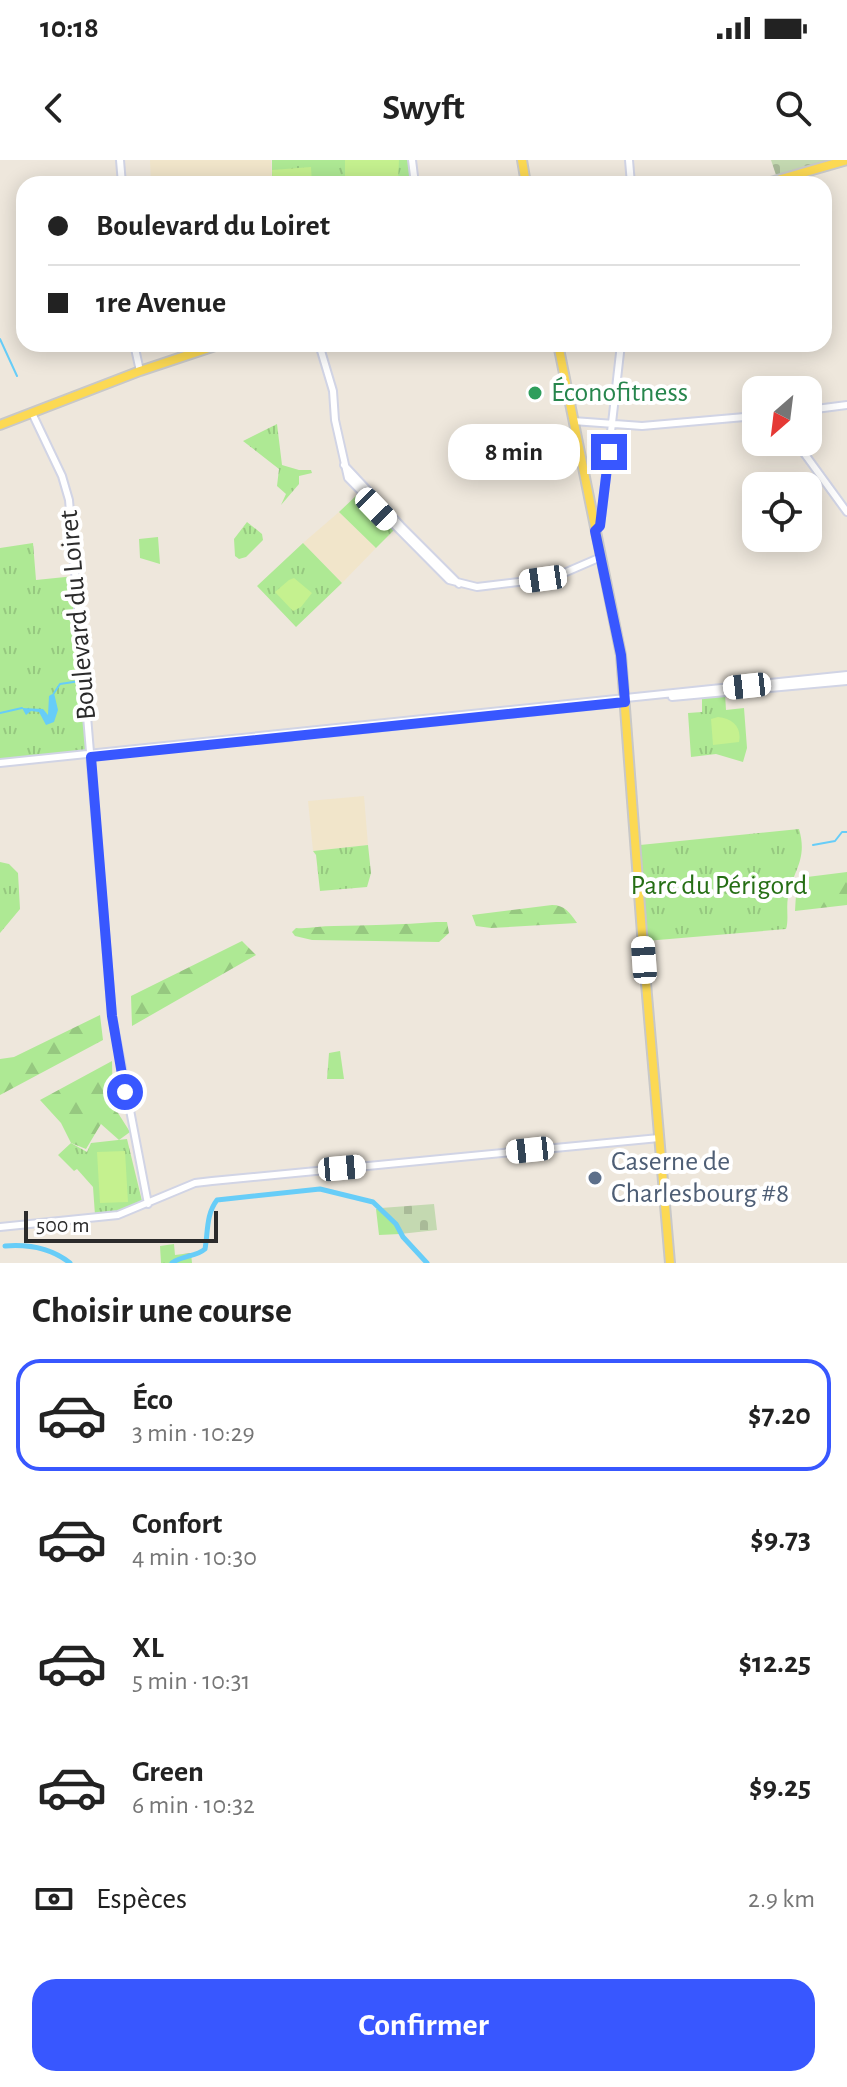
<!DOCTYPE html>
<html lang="fr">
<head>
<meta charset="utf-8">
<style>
  :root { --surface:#fff; --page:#f2f2f2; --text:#222; --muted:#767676; --line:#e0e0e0; --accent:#3857ff }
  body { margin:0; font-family:"Alegreya Sans",sans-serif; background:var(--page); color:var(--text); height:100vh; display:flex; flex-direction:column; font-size:30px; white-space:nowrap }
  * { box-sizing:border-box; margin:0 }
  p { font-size:26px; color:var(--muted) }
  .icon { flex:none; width:44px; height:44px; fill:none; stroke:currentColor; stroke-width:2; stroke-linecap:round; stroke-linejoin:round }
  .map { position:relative; height:1103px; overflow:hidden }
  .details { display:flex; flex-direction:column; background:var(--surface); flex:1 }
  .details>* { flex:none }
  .guide { position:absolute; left:16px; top:16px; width:816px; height:176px; border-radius:24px; box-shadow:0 4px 20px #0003; display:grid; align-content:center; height:176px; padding:0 32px; background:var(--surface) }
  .needle { width:52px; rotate:208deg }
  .fabs { position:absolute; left:742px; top:216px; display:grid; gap:16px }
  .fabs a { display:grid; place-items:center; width:80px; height:80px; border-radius:16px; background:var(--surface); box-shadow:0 4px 20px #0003; font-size:40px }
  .scale { position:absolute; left:24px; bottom:20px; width:194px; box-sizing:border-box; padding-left:8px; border:4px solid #2b2b2b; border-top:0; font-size:22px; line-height:28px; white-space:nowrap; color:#2b2b2b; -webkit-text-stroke:6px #fff; paint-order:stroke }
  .end { position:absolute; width:36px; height:36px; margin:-18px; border:10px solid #3857ff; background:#fff; box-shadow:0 0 0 4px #fff }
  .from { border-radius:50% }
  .bubble { position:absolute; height:56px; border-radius:24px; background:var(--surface); box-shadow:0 4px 20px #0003; font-size:26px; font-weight:700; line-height:56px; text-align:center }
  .car { position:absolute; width:24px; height:48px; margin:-24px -12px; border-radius:10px; box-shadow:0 0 6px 2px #0007; background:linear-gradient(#fff 24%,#345 0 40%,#fff 0 76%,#345 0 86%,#fff 0) }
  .guide b { display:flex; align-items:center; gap:28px; height:76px; font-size:30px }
  .guide b+b { border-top:2px solid var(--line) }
  .guide i { width:20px; height:20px; background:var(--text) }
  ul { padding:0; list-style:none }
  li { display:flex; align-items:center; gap:24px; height:112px; margin:0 16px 12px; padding:0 16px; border:4px solid transparent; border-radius:24px }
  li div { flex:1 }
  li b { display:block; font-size:30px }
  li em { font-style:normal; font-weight:700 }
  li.selected { border-color:var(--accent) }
  li>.icon { width:72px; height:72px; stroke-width:1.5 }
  h2 { padding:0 32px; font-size:36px; line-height:96px }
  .pay { display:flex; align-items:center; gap:20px; height:88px; padding:0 32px; font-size:30px }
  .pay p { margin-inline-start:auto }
  .primary-button { display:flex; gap:16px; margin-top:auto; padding:16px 32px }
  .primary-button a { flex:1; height:92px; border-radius:24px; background:var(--accent); color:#fff; font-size:32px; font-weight:700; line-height:92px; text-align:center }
  .status { display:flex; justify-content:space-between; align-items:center; height:56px; padding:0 40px; background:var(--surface); direction:ltr }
  .status svg { height:22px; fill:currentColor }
  header { display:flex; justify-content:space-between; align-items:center; height:104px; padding:0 32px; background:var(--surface); font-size:36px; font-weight:700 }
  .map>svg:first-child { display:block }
  .education { fill:#f1e5ca }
  .grass { fill:url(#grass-tufts) }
  .forest { fill:url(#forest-firs) }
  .cemetery { fill:url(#cemetery-stones) }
  .pitch { fill:#c5f18f }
  .water { fill:#67cdf8 }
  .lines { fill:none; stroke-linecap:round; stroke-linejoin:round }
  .stream { stroke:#67cdf8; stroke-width:2 }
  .river { stroke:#67cdf8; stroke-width:5 }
  .minor-casing { stroke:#d1d4e5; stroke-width:10 }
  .major-casing { stroke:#c8c8c8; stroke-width:12 }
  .minor { stroke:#fff; stroke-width:6 }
  .major { stroke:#fcd953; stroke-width:8 }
  .route { stroke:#3857ff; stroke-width:10 }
  .leisure-dot { fill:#2e9e5b; stroke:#fff; stroke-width:3 }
  .service-dot { fill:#5c6f8a; stroke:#fff; stroke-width:3 }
  .labels { text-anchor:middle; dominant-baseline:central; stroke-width:8; stroke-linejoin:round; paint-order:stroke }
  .leisure-label { font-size:28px; fill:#27864d; stroke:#fff; text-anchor:start }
  .street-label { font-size:28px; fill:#2b2b2b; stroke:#fff }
  .park-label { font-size:28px; fill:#256e14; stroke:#fff }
  .service-label { font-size:28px; fill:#4e5e75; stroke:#fff; text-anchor:start }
</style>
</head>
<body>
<div class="status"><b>10:18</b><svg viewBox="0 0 49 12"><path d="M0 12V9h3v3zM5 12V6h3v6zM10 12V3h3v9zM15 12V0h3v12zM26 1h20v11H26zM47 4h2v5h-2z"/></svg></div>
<header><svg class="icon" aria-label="back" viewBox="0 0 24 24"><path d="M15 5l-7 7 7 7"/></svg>Swyft<svg class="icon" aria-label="search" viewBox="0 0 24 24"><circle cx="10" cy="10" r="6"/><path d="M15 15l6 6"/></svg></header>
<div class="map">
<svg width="847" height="1103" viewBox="0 0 847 1103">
  <defs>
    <pattern id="grass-tufts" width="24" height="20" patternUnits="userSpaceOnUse" patternTransform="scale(2)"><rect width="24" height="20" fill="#aee994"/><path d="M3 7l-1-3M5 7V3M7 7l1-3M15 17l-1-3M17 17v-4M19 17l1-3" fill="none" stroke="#96c880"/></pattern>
    <pattern id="forest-firs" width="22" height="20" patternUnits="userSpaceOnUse" patternTransform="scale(2)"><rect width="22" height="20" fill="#aee994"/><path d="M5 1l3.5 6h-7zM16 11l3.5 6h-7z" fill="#96c880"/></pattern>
    <pattern id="cemetery-stones" width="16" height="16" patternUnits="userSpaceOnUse" patternTransform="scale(2)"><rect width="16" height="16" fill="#c4d9b1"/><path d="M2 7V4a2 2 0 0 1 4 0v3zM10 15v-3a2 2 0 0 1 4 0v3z" fill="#a9ba98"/></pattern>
  </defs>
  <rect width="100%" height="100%" fill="#eee7dc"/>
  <path class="education" d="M150,0H271L272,24H151Z
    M339,352L376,388L342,423L303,383Z
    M364,636L368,685L313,691L308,641Z"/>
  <path class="grass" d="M272,0H412L415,24H272Z
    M277,264L282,305L299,310H311L312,313L299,316V324L281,345L286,334L277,326L279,309L243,281Z
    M358,334L394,370L376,388L339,352Z
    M247,362L262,374L263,380L246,397L239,399L235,396L234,379Z
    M158,377L160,404L140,398L139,379Z
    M33,383L36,420L75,416L90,593L0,603V388Z
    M303,383L342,423L296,467L257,426Z
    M725,534L726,550L744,548L747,588L743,602L716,594L691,597L688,553L702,552V536Z
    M799,669C808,700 793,710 788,737C786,748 789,760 786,769L646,781L638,688L640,685Z
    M368,685L371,713L367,727L320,731L316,695L313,691Z
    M0,702L9,704L18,713L20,749L0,773Z
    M340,891L344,919H327L329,893Z
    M127,979L142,1041L121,1051L95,1055L93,1027L77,1009L74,1011L58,995L71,983L87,992L91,983Z
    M381,1048L396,1064L400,1074L379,1075L376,1049Z"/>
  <path class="forest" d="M847,712V745L795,751L796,734L807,717Z
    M552,745C565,745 570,753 577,763L491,768L476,766L472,755Z
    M436,762H447L449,773L439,782L312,780L295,776L292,772L296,768C309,769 320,766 334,766C368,765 402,765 436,762Z
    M242,781L256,795L132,866L131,836Z
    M100,855L103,880L0,935V899L14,897Z
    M112,901L113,945L130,972L119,980L101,964L86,989L71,983L61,963L40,940Z
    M174,1084L175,1095L191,1093L192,1103H161L160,1086Z"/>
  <path class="cemetery" d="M771,0H839L777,18Z
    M434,1044L437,1070L400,1074L396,1064L381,1048Z"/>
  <path class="pitch" d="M345,0H399L398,21L345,20Z
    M311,7L312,24H273L272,10Z
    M294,418L312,433L301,447L293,451L275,432L289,420Z
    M718,557C733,558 742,568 739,582L713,585L711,559Z
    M125,991L128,1042L100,1043L97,992Z"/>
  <path class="water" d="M54,533L58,550L54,562L46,565L39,552L31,551L26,555L22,548L43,549L48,555L49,536Z"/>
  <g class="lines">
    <path class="stream" d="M0,179L17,216
      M54,533L60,524L80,521
      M0,553L22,548
      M813,685L835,681L842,672H847"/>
    <path class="river" d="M5,1086C30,1084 51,1088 70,1103
      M172,1103C182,1095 196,1097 205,1089C208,1073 206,1054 217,1040L320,1029L373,1042L396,1064L403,1077L427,1103"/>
    <g class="minor-casing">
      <path id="minor" d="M120,0L122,24
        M412,0L415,24
        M629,0L631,24
        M134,184L140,211
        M319,184L333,231L335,260L348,318L449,420L477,427L543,419L557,416L601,397
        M808,250L847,245
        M32,253L62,316L69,340L112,856L148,1044
        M573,261L642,266L756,256
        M796,282L847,352
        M344,305L401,366L459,424
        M595,371L600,366L602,351L621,184
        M672,537L847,521
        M326,573L617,543
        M234,582L291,577
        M0,603L847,515
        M0,1067L118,1055L195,1023L212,1021L659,978"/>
    </g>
    <g class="major-casing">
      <path id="major" d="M522,0L526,24
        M764,24L847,0
        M558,184L621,495L644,800L670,1103
        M0,265L140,211L221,184"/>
    </g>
    <use href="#minor" class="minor"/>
    <use href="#major" class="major"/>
  </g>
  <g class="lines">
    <path class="route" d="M125,932L112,856L91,597L625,542L621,495L595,371L600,366L609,292"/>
  </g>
  <circle class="leisure-dot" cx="535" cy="233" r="8"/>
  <circle class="service-dot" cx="595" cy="1018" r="8"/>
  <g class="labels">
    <g class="leisure-label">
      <text x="551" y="233">Éconofitness</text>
    </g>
    <g class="street-label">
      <text transform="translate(78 455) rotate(-95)">Boulevard du Loiret</text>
    </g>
    <g class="park-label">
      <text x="719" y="726">Parc du Périgord</text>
    </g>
    <g class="service-label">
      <text x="611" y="1002">Caserne de<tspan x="611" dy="32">Charlesbourg #8</tspan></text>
    </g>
  </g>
</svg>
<div class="fabs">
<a><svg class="needle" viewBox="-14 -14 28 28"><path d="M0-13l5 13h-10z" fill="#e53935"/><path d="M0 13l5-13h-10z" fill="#767676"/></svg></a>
<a><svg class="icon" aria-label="locate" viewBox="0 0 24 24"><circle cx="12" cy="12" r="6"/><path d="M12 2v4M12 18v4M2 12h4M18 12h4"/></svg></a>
</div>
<div class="scale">500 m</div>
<i class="end from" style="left:125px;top:932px"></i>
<i class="end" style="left:609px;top:292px"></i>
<div class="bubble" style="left:448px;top:264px;width:132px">8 min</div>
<i class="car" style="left:376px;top:349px;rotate:136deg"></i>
<i class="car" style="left:543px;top:419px;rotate:262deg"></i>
<i class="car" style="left:747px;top:526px;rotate:264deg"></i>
<i class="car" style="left:644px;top:800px;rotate:356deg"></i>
<i class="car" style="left:530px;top:990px;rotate:264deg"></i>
<i class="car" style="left:342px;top:1008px;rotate:85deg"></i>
<div class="guide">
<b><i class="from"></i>Boulevard du Loiret</b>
<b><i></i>1re Avenue</b>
</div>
</div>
<section class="details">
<h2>Choisir une course</h2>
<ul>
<li class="selected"><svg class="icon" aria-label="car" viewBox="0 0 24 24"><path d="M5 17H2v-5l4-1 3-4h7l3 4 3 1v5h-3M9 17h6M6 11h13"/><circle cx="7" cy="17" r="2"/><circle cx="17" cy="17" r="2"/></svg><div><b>Éco</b><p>3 min · 10:29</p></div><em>$7.20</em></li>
<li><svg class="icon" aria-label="car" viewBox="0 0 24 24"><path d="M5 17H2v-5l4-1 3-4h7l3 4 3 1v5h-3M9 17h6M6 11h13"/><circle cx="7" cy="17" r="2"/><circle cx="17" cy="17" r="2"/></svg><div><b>Confort</b><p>4 min · 10:30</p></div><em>$9.73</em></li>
<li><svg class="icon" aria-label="car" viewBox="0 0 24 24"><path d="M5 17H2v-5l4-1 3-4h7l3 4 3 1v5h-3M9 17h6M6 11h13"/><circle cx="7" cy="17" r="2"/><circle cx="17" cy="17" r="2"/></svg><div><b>XL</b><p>5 min · 10:31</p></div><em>$12.25</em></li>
<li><svg class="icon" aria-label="car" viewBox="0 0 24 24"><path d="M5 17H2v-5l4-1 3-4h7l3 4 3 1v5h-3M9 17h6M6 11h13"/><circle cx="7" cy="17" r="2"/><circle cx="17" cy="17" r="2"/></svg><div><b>Green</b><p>6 min · 10:32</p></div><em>$9.25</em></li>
</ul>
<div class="pay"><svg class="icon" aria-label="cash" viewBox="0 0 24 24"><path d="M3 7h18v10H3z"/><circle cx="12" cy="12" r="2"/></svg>Espèces<p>2.9 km</p></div>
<div class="primary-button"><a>Confirmer</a></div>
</section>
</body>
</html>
